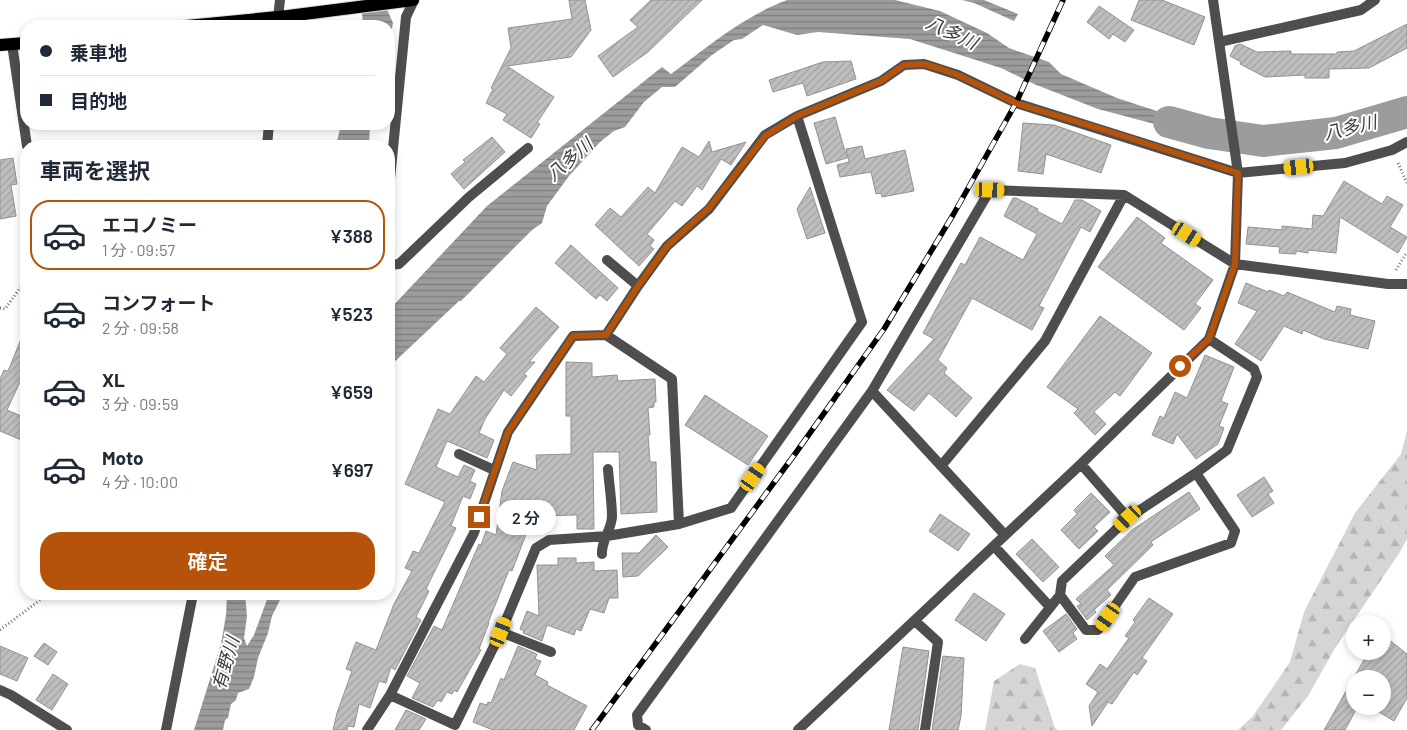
<!DOCTYPE html>
<html lang="ja">
<head>
<meta charset="utf-8">
<style>
  :root { --surface:#fff; --page:#f6f6f7; --text:#1f2937; --muted:#747a83; --line:#e0e1e3; --accent:#b45309 }
  body { margin:0; font-family:Barlow,"Noto Sans JP",sans-serif; background:var(--page); color:var(--text); height:100vh; display:flex; flex-direction:column; font-size:19px; white-space:nowrap }
  * { box-sizing:border-box; margin:0 }
  p { font-size:16px; color:var(--muted) }
  .icon { flex:none; width:28px; height:28px; fill:none; stroke:currentColor; stroke-width:2; stroke-linecap:round; stroke-linejoin:round }
  .map { position:relative; flex:1; overflow:hidden }
  .panel { position:absolute; left:20px; top:140px; width:375px; height:460px; display:flex; flex-direction:column; background:var(--surface); border-radius:20px; box-shadow:0 2px 8px #0003 }
  .panel>* { flex:none }
  .top-card { position:absolute; left:20px; top:20px; width:375px; height:110px; border-radius:20px; box-shadow:0 2px 8px #0003; display:grid; align-content:center; height:110px; padding:0 20px; background:var(--surface) }
  .fabs { position:absolute; left:1346px; top:615px; display:grid; gap:10px }
  .fabs a { display:grid; place-items:center; width:45px; height:45px; border-radius:50%; background:var(--surface); box-shadow:0 2px 8px #0003; font-size:25px }
  .end { position:absolute; width:22px; height:22px; margin:-11px; border:6px solid #b45309; background:#fff; box-shadow:0 0 0 2px #fff }
  .from { border-radius:50% }
  .bubble { position:absolute; height:35px; border-radius:18px; background:var(--surface); box-shadow:0 2px 8px #0003; font-size:16px; font-weight:600; line-height:35px; text-align:center }
  .car { position:absolute; width:15px; height:30px; margin:-15px -8px; border-radius:6px; box-shadow:0 0 4px 1px #0007; background:linear-gradient(#f5c518 24%,#345 0 40%,#f5c518 0 76%,#345 0 86%,#f5c518 0) }
  .top-card b { display:flex; align-items:center; gap:18px; height:48px; font-size:19px }
  .top-card b+b { border-top:1px solid var(--line) }
  .top-card i { width:12px; height:12px; background:var(--text) }
  ul { padding:0; list-style:none }
  li { display:flex; align-items:center; gap:15px; height:70px; margin:0 10px 8px; padding:0 10px; border:2px solid transparent; border-radius:20px }
  li div { flex:1 }
  li b { display:block; font-size:19px }
  li em { font-style:normal; font-weight:600 }
  li.on { border-color:var(--accent) }
  li>.icon { width:45px; height:45px; stroke-width:1.5 }
  h2 { padding:0 20px; font-size:22px; line-height:60px }
  .primary-button { display:flex; gap:10px; margin-top:auto; padding:10px 20px }
  .primary-button a { flex:1; height:58px; border-radius:20px; background:var(--accent); color:#fff; font-size:20px; font-weight:600; line-height:58px; text-align:center }
  .map>svg:first-child { display:block }
  .forest { fill:url(#forest-firs) }
  .water { fill:url(#water-rules) }
  .lines { fill:none; stroke-linecap:round; stroke-linejoin:round }
  .river { stroke:#9c9c9c; stroke-width:32 }
  .building { fill:url(#building-hatch); stroke:#929292 }
  .primary-casing { stroke:#dbdbdb; stroke-width:14 }
  .path { stroke:#707070; stroke-width:3; stroke-dasharray:1 2.5; stroke-linecap:butt }
  .minor { stroke:#4e4e4e; stroke-width:10 }
  .primary { stroke:#000; stroke-width:12 }
  .rail-casing { stroke:#000; stroke-width:5.5 }
  .rail { stroke:#fff; stroke-width:4; stroke-dasharray:11; stroke-linecap:butt }
  .route { stroke:#b45309; stroke-width:6 }
  .labels { text-anchor:middle; dominant-baseline:central; stroke-width:4; stroke-linejoin:round; paint-order:stroke }
  .water-label { font-size:18px; font-style:italic; fill:#3d3d3d; stroke:#fff }
</style>
</head>
<body>
<div class="map">
<svg width="1407" height="730" viewBox="0 0 1407 730">
  <defs>
    <pattern id="forest-firs" width="22" height="20" patternUnits="userSpaceOnUse" patternTransform="scale(1.25)"><rect width="22" height="20" fill="#d5d5d5"/><path d="M5 1l3.5 6h-7zM16 11l3.5 6h-7z" fill="#b5b5b5"/></pattern>
    <pattern id="water-rules" width="6" height="5" patternUnits="userSpaceOnUse" patternTransform="scale(1.25)"><rect width="6" height="5" fill="#9c9c9c"/><path d="M0 2.5h6" fill="none" stroke="#7d7d7d"/></pattern>
    <pattern id="building-hatch" width="6" height="6" patternUnits="userSpaceOnUse" patternTransform="scale(1.25)"><rect width="6" height="6" fill="#bebebe"/><path d="M-1 1l2-2M0 6l6-6M5 7l2-2" fill="none" stroke="#a2a2a2"/></pattern>
  </defs>
  <rect width="100%" height="100%" fill="#fff"/>
  <path class="forest" d="M1407,431V539L1400,552L1335,648L1308,696L1281,730H1238L1253,716L1290,662L1304,612L1355,513L1401,454Z
    M1020,664L1035,668L1055,728L1058,730H985L994,681Z"/>
  <path class="water" d="M361,0H383L393,23L389,45V26H363Z
    M787,0H895L940,11L987,33L1009,48L1049,62L1061,74L1117,98L1215,130L1211,139L1098,109L1034,84L1001,68L910,39L818,32L797,35L763,25L742,39L734,40L712,55L675,87H662L644,102L625,127L614,131L600,142L569,176L547,206L542,223L532,230L461,301H459L389,367V310L487,206L662,67L671,74C707,47 744,16 787,0Z
    M962,0H984L1018,14L1014,21L974,3Z
    M341,124H370L369,146H336Z
    M227,594H245L247,616L244,638L247,646L254,635L269,594H283L272,616L268,633L258,658L254,677L249,689L238,693L236,700L231,704L228,718L225,720L223,730H194L221,644L226,615Z"/>
  <g class="lines">
    <path class="river" d="M1169,122L1209,133L1263,141L1336,133L1407,112"/>
  </g>
  <path class="building" d="M569,0H585L591,30L571,57L507,66L554,97L537,123L540,124L531,138L503,120L507,114L486,103L493,89L491,88L511,48L508,28L572,19Z
    M651,0H702L648,52L613,77L598,56L638,27L630,20Z
    M1139,0H1162L1205,17L1194,45L1131,20Z
    M1099,6L1134,30L1125,42L1113,34L1109,39L1087,22Z
    M1407,24V48L1369,68L1329,69V78H1305V75L1265,77L1240,64L1241,62L1230,56L1235,46L1240,44L1257,52L1291,51V54H1337V52L1354,51Z
    M851,61L856,79L807,96L803,83L773,92L769,80L823,62Z
    M835,117L847,158L826,164L814,123Z
    M1023,123L1054,125L1111,145L1101,173L1046,154L1043,174L1018,171Z
    M492,137L505,152L464,189L451,174L465,162L463,160Z
    M709,141L712,152L746,142L731,165L721,159L702,190L697,186L682,206L675,201L647,234L654,240L650,246L654,249L639,266L595,225L610,208L621,217L648,187L655,193L682,147L699,157Z
    M862,146L865,159L905,150L914,191L882,197L881,193L876,194L871,172L840,177L837,165L849,162L846,149Z
    M13,158L17,184L11,185L16,216L0,219V160Z
    M1344,181L1382,204L1387,196L1403,205L1390,227L1407,237L1398,253L1340,217L1336,253L1308,250V253L1296,251V254L1279,253L1280,247L1246,244L1248,227L1282,230V226L1312,229L1313,215L1323,216Z
    M810,187L825,233L807,239L797,209Z
    M1013,198H1016L1038,209L1037,211L1062,224L1075,200H1082L1101,211L1090,232L1081,227L1039,306L1044,308L1032,330L972,298L938,360L947,368L944,373L972,398L956,417L929,393L914,411L887,390L934,339L923,333L961,263L965,265L980,237L1023,260L1037,234L1004,216Z
    M1137,217L1165,238L1161,243L1213,280L1195,304L1201,308L1184,330L1098,267Z
    M571,245L618,288L607,301L600,295L596,299L555,263Z
    M1246,283L1268,292L1269,290L1284,296L1287,292L1335,312L1337,306L1351,309L1350,315L1375,321L1368,349L1324,339L1303,330L1302,334L1284,326L1261,361L1235,344L1257,311L1238,303Z
    M536,307L559,327L529,362H535L524,374L527,376L511,396L504,390L485,419L479,433L494,440L487,458L447,441L436,467L458,477L464,465L475,470L470,481L476,484L470,499L463,496L451,526L456,528L426,589L429,591L416,617L421,620L395,670L391,667L386,683L379,681L370,708L359,704L354,727L348,726L347,730H333L337,713L352,671L346,669L356,642L376,650L394,604L412,571L405,568L413,551L419,553L445,502L405,484L438,409L450,414L476,376L484,382L507,354L500,348Z
    M1100,316L1152,353L1120,396L1115,392L1094,412L1106,424L1095,435L1074,413L1078,409L1047,387Z
    M26,327V369L7,410L26,418V442L0,431V379L4,370L8,371Z
    M1205,355L1234,367L1221,401L1228,404L1219,426L1224,428L1218,444L1196,459L1177,434L1173,444L1152,435L1160,416L1164,418L1175,392L1187,398Z
    M566,362L592,363V377L617,375L618,381L655,379L656,402H654V407L648,408L650,435H648L650,462H656L657,512L621,514L619,452H593L594,529H577V515L536,516V508L512,571L509,570L488,623H489L479,649L481,650L457,692L454,690L452,694L447,692L441,702L438,700L433,707L412,698L420,683L407,676L434,626L442,630L479,544L481,545L486,531L496,535L502,491L513,462L537,470L536,455L571,454V416H566Z
    M705,395L768,436L748,465L685,425Z
    M1264,477L1273,491L1268,494L1274,503L1252,517L1237,495Z
    M1189,492L1200,509L1151,542L1153,545L1107,590L1111,595L1094,610L1096,612L1087,620L1077,606L1081,604L1076,599L1114,565L1105,556L1132,530Z
    M1091,493L1110,512L1094,527L1098,531L1079,549L1061,530L1077,514L1074,510Z
    M940,514L970,534L958,551L929,531Z
    M656,535L668,547L638,576L623,577L622,553H639Z
    M1032,539L1059,567L1043,582L1016,554Z
    M558,558H576V563L594,562V571L617,570L618,598H609L604,613L590,609L581,631L576,629L574,635L547,625L542,641L523,633L524,631L520,629L527,611L539,616L537,565H558Z
    M974,593L1005,614L986,641L955,620Z
    M1149,598L1173,614L1142,658L1147,661L1137,675L1134,672L1112,704L1108,702L1092,726L1089,706L1098,692L1086,684L1100,664L1107,669L1129,638L1125,636L1135,622L1133,620Z
    M1066,614L1077,629L1073,633L1077,639L1059,652L1043,631Z
    M1382,634L1407,654V698L1394,721L1369,706H1382V679H1355V706H1358L1345,730H1324L1369,651H1382Z
    M44,643L57,652L48,665L34,656Z
    M0,646L28,658L17,681L0,674Z
    M518,646L537,654L535,659L541,661L535,675L548,682L547,685L587,706L574,730H493L473,722L480,703L487,705L488,702L491,703L501,678L504,680Z
    M903,647L929,651L918,730H889Z
    M943,656L964,658L961,716L958,730H932Z
    M53,674L68,684L52,710L36,700Z
    M406,710L426,719L419,730H395Z"/>
  <g class="lines">
    <g class="primary-casing">
      <path id="primary" d="M187,26L288,16L413,0
        M0,45L26,43"/>
    </g>
    <path class="path" d="M1398,163L1407,183
      M1396,270L1407,252
      M0,308L5,309L26,280
      M0,630L40,600L45,594"/>
    <path class="minor" d="M277,26L280,0
      M1219,42L1361,10L1375,0
      M12,44L27,146
      M267,146L269,124
      M389,189L406,17L414,0
      M607,260L638,286
      M389,265L399,264L469,197L528,148
      M606,335L638,286L667,246L709,209L765,135L797,116
      M459,454L494,470
      M1081,464L1128,518
      M941,466L1045,341L1124,195
      M1196,473L1235,531L1231,543L1135,577L1098,630H1086L1060,595L1062,581L1128,518L1196,473L1227,450L1257,377L1254,369L1209,339
      M679,524L731,508L862,322L797,116L881,81L904,65L924,64L958,75L1016,103L1238,173L1345,163L1392,150L1407,142
      M1005,535L872,391L990,190L1124,195L1235,264L1388,284H1407
      M994,546L1050,607
      M602,554C601,541 611,531 612,517C612,501 609,484 608,469
      M915,621L938,642L925,730
      M501,632L551,652
      M1025,639L1060,595
      M0,690L11,695L67,730
      M166,730L193,594
      M367,730L390,695L474,533L508,432L573,336L606,335L672,379L679,524L607,536L549,540L536,548L501,632L455,725L390,695
      M646,730L638,725L637,715L872,391
      M798,730L1081,464L1209,339L1235,264L1238,173L1213,0"/>
    <use href="#primary" class="primary"/>
    <g class="rail-casing">
      <path id="rail" d="M592,730L795,454L884,329L953,215L1016,103L1063,0"/>
    </g>
    <use href="#rail" class="rail"/>
  </g>
  <g class="lines">
    <path class="route" d="M479,517L508,432L573,336L606,335L638,286L667,246L709,208L765,136L797,116L881,81L904,65L924,64L941,69L958,75L1016,103L1117,134L1238,173L1235,264L1209,339L1180,366"/>
  </g>
  <g class="labels">
    <g class="water-label">
      <text transform="translate(952 32) rotate(25)">八多川</text>
      <text transform="translate(1350 127) rotate(-13)">八多川</text>
      <text transform="translate(569 159) rotate(-41)">八多川</text>
      <text transform="translate(225 663) rotate(-74)">有野川</text>
    </g>
  </g>
</svg>
<div class="fabs">
<a>+</a>
<a>−</a>
</div>
<i class="end from" style="left:1180px;top:366px"></i>
<i class="end" style="left:479px;top:517px"></i>
<div class="bubble" style="left:496px;top:500px;width:60px">2 分</div>
<i class="car" style="left:1299px;top:167px;rotate:264deg"></i>
<i class="car" style="left:990px;top:190px;rotate:92deg"></i>
<i class="car" style="left:1187px;top:234px;rotate:122deg"></i>
<i class="car" style="left:753px;top:477px;rotate:35deg"></i>
<i class="car" style="left:1128px;top:518px;rotate:227deg"></i>
<i class="car" style="left:1108px;top:617px;rotate:215deg"></i>
<i class="car" style="left:501px;top:632px;rotate:22deg"></i>
<div class="top-card">
<b><i class="from"></i>乗車地</b>
<b><i></i>目的地</b>
</div>
<section class="panel">
<h2>車両を選択</h2>
<ul>
<li class="on"><svg class="icon" aria-label="car" viewBox="0 0 24 24"><path d="M5 17H2v-5l4-1 3-4h7l3 4 3 1v5h-3M9 17h6M6 11h13"/><circle cx="7" cy="17" r="2"/><circle cx="17" cy="17" r="2"/></svg><div><b>エコノミー</b><p>1 分 · 09:57</p></div><em>¥388</em></li>
<li><svg class="icon" aria-label="car" viewBox="0 0 24 24"><path d="M5 17H2v-5l4-1 3-4h7l3 4 3 1v5h-3M9 17h6M6 11h13"/><circle cx="7" cy="17" r="2"/><circle cx="17" cy="17" r="2"/></svg><div><b>コンフォート</b><p>2 分 · 09:58</p></div><em>¥523</em></li>
<li><svg class="icon" aria-label="car" viewBox="0 0 24 24"><path d="M5 17H2v-5l4-1 3-4h7l3 4 3 1v5h-3M9 17h6M6 11h13"/><circle cx="7" cy="17" r="2"/><circle cx="17" cy="17" r="2"/></svg><div><b>XL</b><p>3 分 · 09:59</p></div><em>¥659</em></li>
<li><svg class="icon" aria-label="car" viewBox="0 0 24 24"><path d="M5 17H2v-5l4-1 3-4h7l3 4 3 1v5h-3M9 17h6M6 11h13"/><circle cx="7" cy="17" r="2"/><circle cx="17" cy="17" r="2"/></svg><div><b>Moto</b><p>4 分 · 10:00</p></div><em>¥697</em></li>
</ul>
<div class="primary-button"><a>確定</a></div>
</section>
</div>
</body>
</html>
